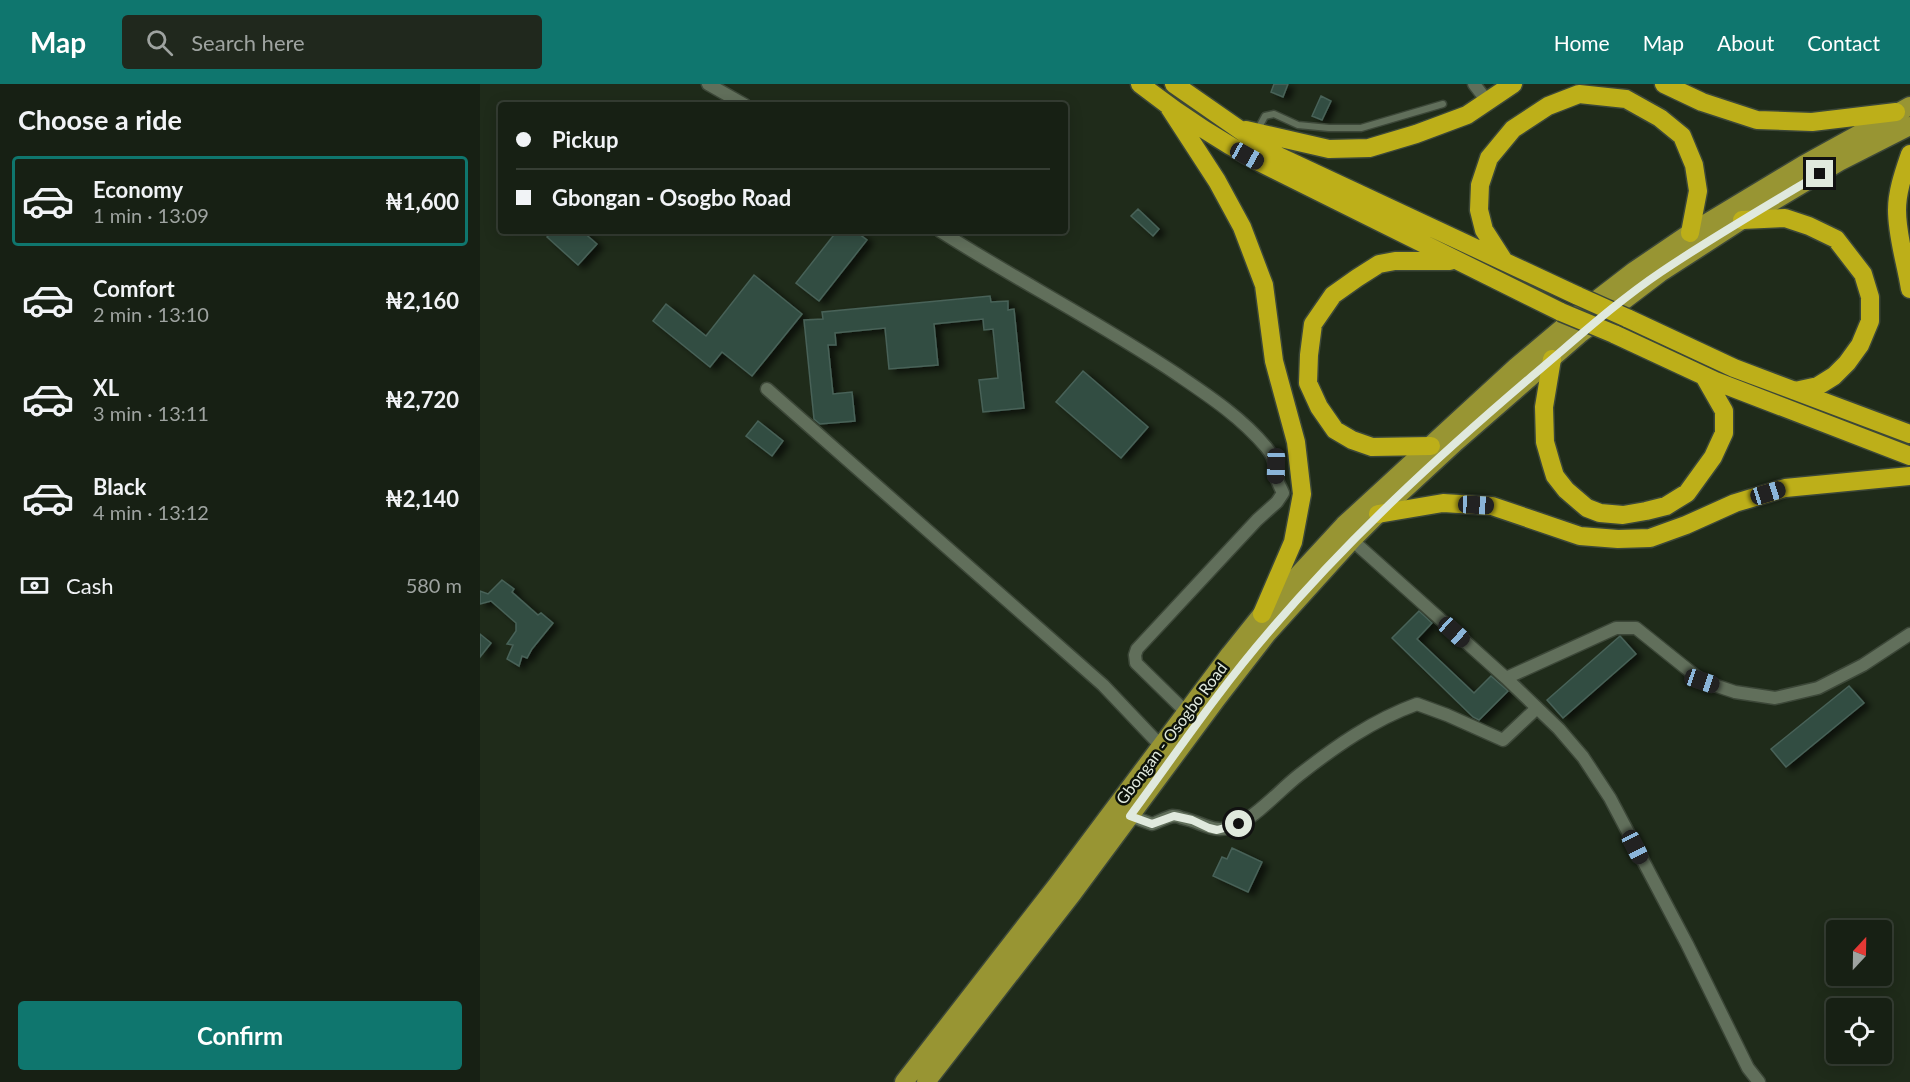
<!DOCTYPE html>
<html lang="en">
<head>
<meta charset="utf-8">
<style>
  :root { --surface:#172014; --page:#20281d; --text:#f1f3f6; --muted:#9ea3a0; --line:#363e34; --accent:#0f766e }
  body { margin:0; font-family:Lato,sans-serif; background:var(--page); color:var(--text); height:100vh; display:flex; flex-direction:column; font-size:22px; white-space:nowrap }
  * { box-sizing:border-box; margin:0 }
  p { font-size:20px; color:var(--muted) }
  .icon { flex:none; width:33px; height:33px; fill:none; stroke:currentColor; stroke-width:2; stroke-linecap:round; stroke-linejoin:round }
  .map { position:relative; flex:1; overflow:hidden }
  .details { display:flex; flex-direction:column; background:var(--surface); width:480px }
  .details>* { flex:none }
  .banner { position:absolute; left:18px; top:18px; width:570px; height:132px; border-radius:6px; box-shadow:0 3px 15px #0003,0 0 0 2px var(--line); display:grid; align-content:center; height:132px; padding:0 18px; background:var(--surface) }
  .needle { width:39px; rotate:22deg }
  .tools { position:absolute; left:1346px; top:836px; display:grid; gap:12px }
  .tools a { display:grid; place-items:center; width:66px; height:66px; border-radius:6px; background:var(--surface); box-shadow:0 3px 15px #0003,0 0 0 2px var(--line); font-size:30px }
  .end { position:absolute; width:27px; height:27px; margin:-14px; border:8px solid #e0e9dd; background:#111; box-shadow:0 0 0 3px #111 }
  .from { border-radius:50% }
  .car { position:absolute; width:18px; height:36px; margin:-18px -9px; border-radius:8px; box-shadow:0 0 4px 2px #0007; background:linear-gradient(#222 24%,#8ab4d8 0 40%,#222 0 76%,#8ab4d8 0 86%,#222 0) }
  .banner b { display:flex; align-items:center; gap:21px; height:57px; font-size:22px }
  .banner b+b { border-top:2px solid var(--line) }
  .banner i { width:15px; height:15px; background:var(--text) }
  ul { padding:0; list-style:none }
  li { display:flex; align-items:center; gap:18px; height:90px; margin:0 12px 9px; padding:0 6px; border:3px solid transparent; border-radius:6px }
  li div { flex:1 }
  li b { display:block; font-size:22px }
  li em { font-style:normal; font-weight:700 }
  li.current { border-color:var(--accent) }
  li>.icon { width:54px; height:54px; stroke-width:1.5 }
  h2 { padding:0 18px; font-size:27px; line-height:72px }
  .pay { display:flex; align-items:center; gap:15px; height:66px; padding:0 18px; font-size:22px }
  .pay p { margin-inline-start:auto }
  .action { display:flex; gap:12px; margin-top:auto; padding:12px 18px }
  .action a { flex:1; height:69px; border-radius:6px; background:var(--accent); color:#fff; font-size:24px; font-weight:700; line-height:69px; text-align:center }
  header { display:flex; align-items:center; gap:36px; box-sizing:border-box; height:84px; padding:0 30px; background:var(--accent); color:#fff }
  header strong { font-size:28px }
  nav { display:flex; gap:33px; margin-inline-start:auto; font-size:21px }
  .search { width:420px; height:54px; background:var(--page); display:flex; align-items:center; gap:15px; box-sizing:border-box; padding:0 21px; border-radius:6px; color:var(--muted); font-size:22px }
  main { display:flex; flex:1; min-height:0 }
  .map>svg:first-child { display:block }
  .building { fill:#324d43; stroke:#486258; stroke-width:1.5; filter:url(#shadow) }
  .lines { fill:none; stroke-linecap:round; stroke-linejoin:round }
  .lane-casing { stroke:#3c4738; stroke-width:9 }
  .street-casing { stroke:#3c4738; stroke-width:15 }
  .primary-casing { stroke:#3c4738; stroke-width:21 }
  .highway-casing { stroke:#3c4738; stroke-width:21 }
  .lane { stroke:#616f5b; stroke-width:6 }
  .street { stroke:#616f5b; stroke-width:12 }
  .primary { stroke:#989533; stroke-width:18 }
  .highway { stroke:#bdaf19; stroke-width:18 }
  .highway-bridge-casing { stroke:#3c4738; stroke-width:21; stroke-linecap:butt }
  .highway-bridge { stroke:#bdaf19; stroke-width:18 }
  .route { stroke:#e0e9dd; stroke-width:8 }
  .labels { text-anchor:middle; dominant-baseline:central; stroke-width:5; stroke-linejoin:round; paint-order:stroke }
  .street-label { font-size:16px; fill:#e0e9dd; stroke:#0c120a }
</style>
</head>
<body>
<header>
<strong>Map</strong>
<div class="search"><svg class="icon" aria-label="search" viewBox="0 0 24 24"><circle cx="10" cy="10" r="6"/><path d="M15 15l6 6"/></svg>Search here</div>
<nav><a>Home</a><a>Map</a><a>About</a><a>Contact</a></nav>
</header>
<main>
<section class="details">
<h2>Choose a ride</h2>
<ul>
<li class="current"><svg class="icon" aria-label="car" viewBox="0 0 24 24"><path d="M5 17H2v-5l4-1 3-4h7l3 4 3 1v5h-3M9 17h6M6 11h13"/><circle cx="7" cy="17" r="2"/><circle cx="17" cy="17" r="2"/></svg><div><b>Economy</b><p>1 min · 13:09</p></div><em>₦1,600</em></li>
<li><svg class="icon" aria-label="car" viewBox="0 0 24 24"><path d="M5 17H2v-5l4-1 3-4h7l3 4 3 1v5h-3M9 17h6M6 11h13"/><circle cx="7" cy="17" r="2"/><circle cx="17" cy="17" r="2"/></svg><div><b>Comfort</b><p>2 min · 13:10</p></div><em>₦2,160</em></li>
<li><svg class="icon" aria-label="car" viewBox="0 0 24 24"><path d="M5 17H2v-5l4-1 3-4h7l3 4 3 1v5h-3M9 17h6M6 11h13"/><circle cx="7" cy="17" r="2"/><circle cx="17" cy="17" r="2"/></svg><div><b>XL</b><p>3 min · 13:11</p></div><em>₦2,720</em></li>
<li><svg class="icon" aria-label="car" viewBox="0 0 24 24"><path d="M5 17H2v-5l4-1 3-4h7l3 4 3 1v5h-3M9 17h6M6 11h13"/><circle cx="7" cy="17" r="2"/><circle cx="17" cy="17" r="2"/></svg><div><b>Black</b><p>4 min · 13:12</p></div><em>₦2,140</em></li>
</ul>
<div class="pay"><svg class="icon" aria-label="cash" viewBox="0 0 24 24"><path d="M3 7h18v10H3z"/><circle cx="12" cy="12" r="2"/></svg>Cash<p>580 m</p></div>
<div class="action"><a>Confirm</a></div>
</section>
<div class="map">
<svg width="1430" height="998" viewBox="0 0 1430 998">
  <defs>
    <filter id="shadow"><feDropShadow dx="6" dy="3.5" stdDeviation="3" flood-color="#0009"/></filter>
  </defs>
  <rect width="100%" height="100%" fill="#1f2b1a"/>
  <path class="building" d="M794,0H808L803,13L791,8Z
    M841,12L851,17L842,36L832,32Z
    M658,125L679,145L673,152L651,132Z
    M73,147H102L117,160L98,181L67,153Z
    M357,147H375L387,156L339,217L316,199Z
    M274,191L322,230L272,292L242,268L230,283L173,237L186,220L226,252Z
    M510,212L511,218L528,217V226L534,225L544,324L503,328L499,296L518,294L513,245L504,246L503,235L454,240L458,281L409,285L405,244L355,249L356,261H348L353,310L372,308L375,337L340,340L334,335L324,236L343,235L342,228Z
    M603,287L668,343L641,374L576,318Z
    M278,337L303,357L292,372L266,352Z
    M22,496L34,505L32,508L58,531L61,529L73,539L52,565L47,574L42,572L39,582L27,575L33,561L27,560L36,547V539L11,517L0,520V507L8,510Z
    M939,527L952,539L937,555L994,609L1011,592L1028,607L999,636L993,633L912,554Z
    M0,550L11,559L0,573Z
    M1140,552L1156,570L1083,634L1067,616Z
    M1369,602L1384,619L1306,683L1291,665Z
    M752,764L782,778L768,808L733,792L742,773L747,775Z"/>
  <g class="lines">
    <g class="lane-casing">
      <path id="lane" d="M778,45L785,32L794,30L818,41L849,44H881L963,20"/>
    </g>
    <g class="street-casing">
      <path id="street" d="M228,0L265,21
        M994,0L1007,17
        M460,147C538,197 621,239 698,291C729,312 762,334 786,363C795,374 795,380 796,392C797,398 801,404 803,409L797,418L777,436L657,565L655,571L656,579L706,628
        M287,305L623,601L680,661
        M872,456L1026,594L1079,645L1103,673L1130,714L1207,860L1268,984L1279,998
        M1026,594L1136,544H1156L1222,597L1255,608L1295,614L1338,604L1383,581L1430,550
        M650,732L672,740C678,738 687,733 693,732C695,732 700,733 702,734C726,739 733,752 759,740C780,729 800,706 819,691C856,662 893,636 937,620L967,631L1023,656L1057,624"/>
    </g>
    <g class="primary-casing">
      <path id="primary" d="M424,998L577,801L750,570L782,530L864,441L1036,283L1106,224L1154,187L1210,149L1323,81L1430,22
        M446,998L593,809L736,616L787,550L872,456L898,430L976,358L1101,249L1180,189L1262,136L1359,78L1430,42"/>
    </g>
    <g class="highway-casing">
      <path id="highway" d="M660,0C698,30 738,56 781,79L1081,228
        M694,0L796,71L1098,212
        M1184,0L1222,18L1277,36L1332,38L1416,28
        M689,23L737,97L762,143L784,201L794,277L816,358L822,410L813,458L782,530
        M766,46L849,65L889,64L936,50L987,31L1033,0
        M1430,70C1424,88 1417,107 1417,126C1417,153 1426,179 1430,205
        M1262,136L1305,134L1329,142L1356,155L1383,190L1390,213V237L1380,261L1367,279L1354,292L1338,302L1315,307
        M1024,177L1004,146L999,126L1000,101L1009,74L1033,45L1068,22L1099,10L1146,15L1180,34L1202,52L1214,81L1218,107L1210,149
        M1147,234L1254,284L1430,350
        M1134,250L1235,297L1430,372
        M1072,275L1064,323L1065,358L1071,379L1075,392L1086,406L1107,424L1120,429L1143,431L1166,427L1186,422L1207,409L1233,373L1244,349V327L1224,292
        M951,362L892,363L872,356L855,346L839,323L828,299L829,271L833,240L853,211L877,194L899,180L915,177H970
        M898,430L963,419L1012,422L1100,452L1138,455L1170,454L1206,441L1255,419L1305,404L1430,392"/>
    </g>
    <use href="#lane" class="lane"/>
    <use href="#street" class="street"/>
    <use href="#primary" class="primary"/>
    <use href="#highway" class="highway"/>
    <g class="highway-bridge-casing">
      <path id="highway-bridge" d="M1098,212L1147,234
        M1081,228L1134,250"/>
    </g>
    <use href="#highway-bridge" class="highway-bridge"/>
  </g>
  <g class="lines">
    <path class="route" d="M759,740L737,746L729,744L712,736L694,732L672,740L650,732C695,671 738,607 788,549C869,454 957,373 1051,293C1094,257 1135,219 1181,188C1233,153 1286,122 1340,90"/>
  </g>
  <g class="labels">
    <g class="street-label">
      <text transform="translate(691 649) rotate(-53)">Gbongan - Osogbo Road</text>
    </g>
  </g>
</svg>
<div class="tools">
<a><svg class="needle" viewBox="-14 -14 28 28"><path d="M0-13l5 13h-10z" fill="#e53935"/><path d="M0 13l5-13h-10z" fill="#9ea3a0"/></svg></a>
<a><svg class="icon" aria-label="locate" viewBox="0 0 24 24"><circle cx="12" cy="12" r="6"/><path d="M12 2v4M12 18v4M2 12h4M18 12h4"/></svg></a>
</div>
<i class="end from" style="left:759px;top:740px"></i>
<i class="end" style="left:1340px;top:90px"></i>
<i class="car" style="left:767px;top:72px;rotate:119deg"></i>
<i class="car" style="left:796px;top:382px;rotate:181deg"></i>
<i class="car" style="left:1288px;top:409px;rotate:73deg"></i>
<i class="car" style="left:996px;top:421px;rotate:93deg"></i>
<i class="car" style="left:974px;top:548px;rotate:132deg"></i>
<i class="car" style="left:1222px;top:597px;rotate:109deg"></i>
<i class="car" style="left:1155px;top:763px;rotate:153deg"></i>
<div class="banner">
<b><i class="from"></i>Pickup</b>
<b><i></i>Gbongan - Osogbo Road</b>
</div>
</div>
</main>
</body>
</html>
